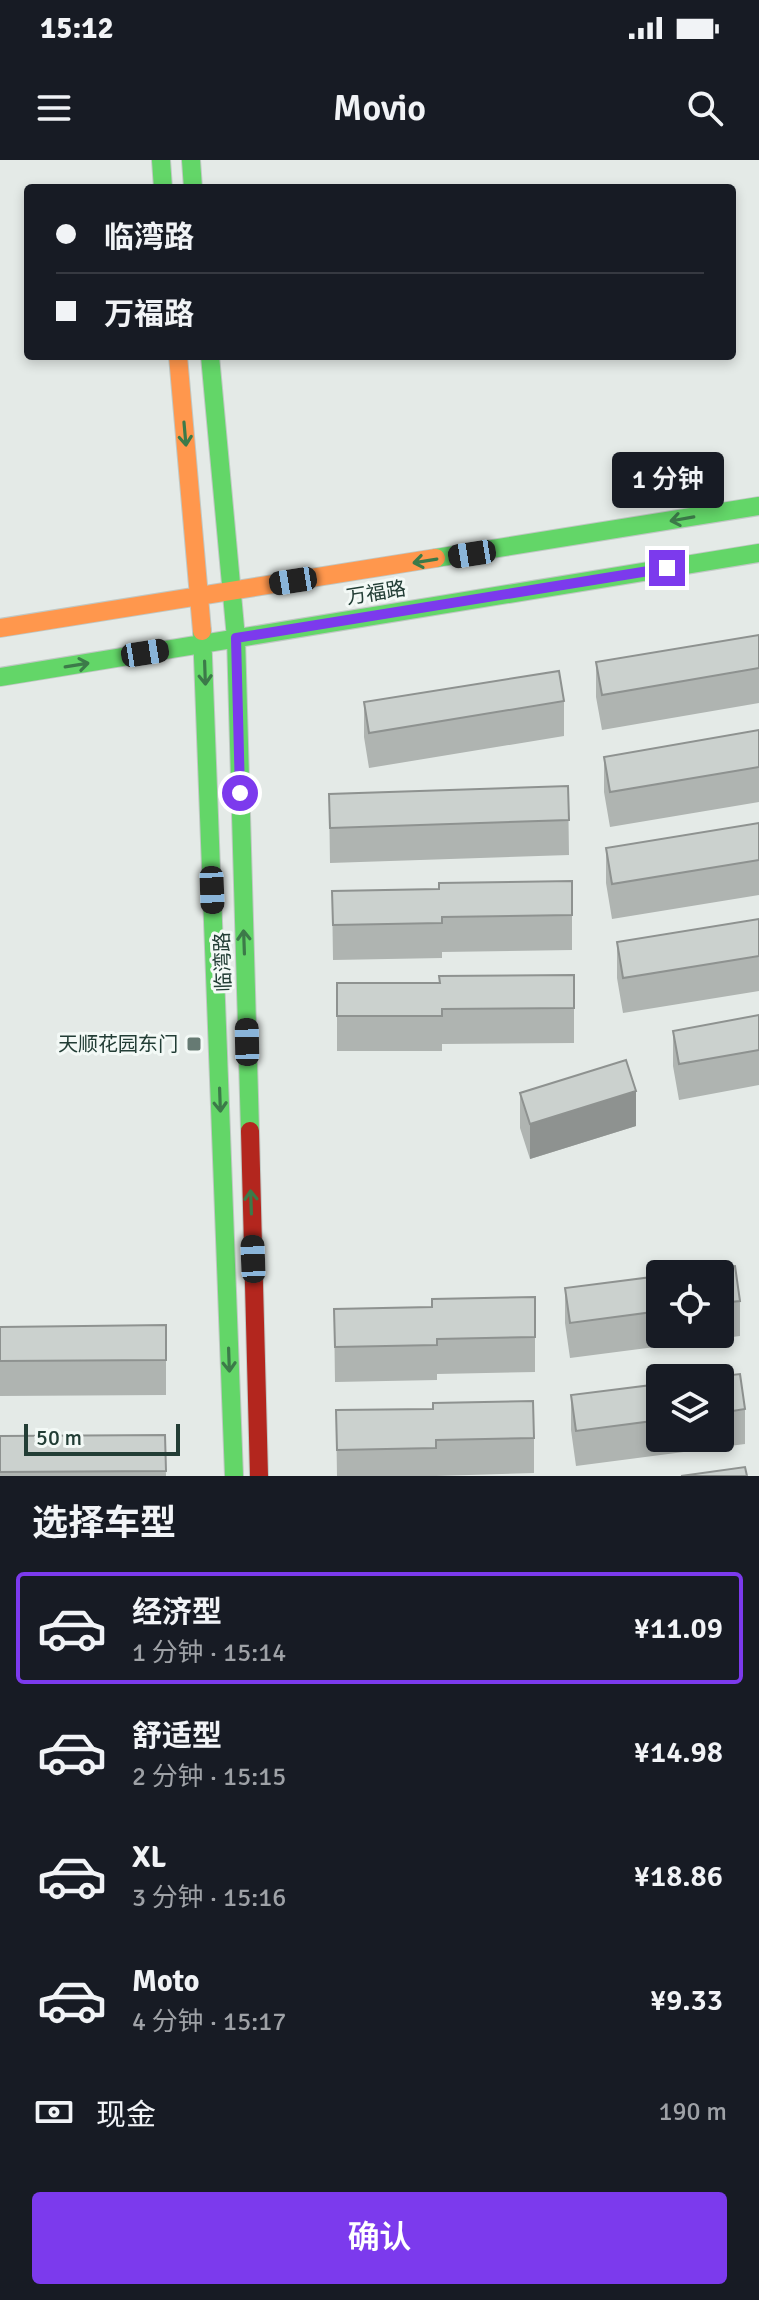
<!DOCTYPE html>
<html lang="zh">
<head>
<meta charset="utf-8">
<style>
  :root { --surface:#171b24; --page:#242831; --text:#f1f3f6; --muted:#9ea1a6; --line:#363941; --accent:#7c3aed }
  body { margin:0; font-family:Signika,"Noto Sans SC",sans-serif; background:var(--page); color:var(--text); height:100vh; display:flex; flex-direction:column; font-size:30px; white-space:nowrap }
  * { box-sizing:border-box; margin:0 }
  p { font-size:26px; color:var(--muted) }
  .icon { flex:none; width:44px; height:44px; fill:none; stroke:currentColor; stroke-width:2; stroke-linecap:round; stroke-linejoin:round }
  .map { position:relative; height:1316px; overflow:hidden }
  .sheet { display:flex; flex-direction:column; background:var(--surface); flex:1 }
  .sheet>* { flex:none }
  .hud { position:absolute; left:24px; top:24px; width:712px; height:176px; border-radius:8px; box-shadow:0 4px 12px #0003; display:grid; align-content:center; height:176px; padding:0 32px; background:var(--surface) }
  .buttons { position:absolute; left:646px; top:1100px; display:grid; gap:16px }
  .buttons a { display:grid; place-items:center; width:88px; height:88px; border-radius:8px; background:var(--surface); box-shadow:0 4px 12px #0003; font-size:40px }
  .scale { position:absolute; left:24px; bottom:20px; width:156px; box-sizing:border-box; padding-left:8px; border:4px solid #223d35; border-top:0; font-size:22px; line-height:28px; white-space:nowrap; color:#223d35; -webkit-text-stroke:6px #f3f9f6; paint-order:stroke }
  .end { position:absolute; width:36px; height:36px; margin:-18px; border:10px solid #7c3aed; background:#fff; box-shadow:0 0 0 4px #fff }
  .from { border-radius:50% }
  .bubble { position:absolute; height:56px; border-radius:8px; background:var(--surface); box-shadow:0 4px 12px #0003; font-size:26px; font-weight:600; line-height:56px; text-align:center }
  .car { position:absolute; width:24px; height:48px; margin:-24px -12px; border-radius:10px; box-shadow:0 0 6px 2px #0007; background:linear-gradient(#222 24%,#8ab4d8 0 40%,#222 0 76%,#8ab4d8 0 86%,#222 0) }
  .hud b { display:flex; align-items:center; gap:28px; height:76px; font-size:30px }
  .hud b+b { border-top:2px solid var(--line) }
  .hud i { width:20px; height:20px; background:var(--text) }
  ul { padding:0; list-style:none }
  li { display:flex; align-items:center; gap:24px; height:112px; margin:0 16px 12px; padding:0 16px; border:4px solid transparent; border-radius:8px }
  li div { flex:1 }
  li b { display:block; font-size:30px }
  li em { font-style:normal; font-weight:600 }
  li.on { border-color:var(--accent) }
  li>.icon { width:72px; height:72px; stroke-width:1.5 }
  h2 { padding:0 32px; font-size:36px; line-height:96px }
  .pay { display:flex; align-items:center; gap:20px; height:88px; padding:0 32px; font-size:30px }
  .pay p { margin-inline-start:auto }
  .primary-button { display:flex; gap:16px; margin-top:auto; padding:16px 32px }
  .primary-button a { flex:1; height:92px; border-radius:8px; background:var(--accent); color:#fff; font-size:32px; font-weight:600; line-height:92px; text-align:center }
  .status { display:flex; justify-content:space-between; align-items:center; height:56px; padding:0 40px; background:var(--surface); direction:ltr }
  .status svg { height:22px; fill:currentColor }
  header { display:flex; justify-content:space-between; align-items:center; height:104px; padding:0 32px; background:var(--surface); font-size:36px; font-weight:600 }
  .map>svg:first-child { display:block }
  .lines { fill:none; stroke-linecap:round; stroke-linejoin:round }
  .fast-casing { stroke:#c0c8c4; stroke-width:20 }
  .slow-casing { stroke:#c0c8c4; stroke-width:20 }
  .jam-casing { stroke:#c0c8c4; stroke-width:20 }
  .fast { stroke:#63d668; stroke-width:18 }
  .slow { stroke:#ff974d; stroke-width:18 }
  .jam { stroke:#b3261e; stroke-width:18 }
  .wall { fill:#afb4b1 }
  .shaded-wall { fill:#8e9290 }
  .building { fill:#cbd1ce; stroke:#8e9290; stroke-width:2 }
  .oneway { stroke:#3c7a49 }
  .route { stroke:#7c3aed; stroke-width:10 }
  .poi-dot { fill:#667a73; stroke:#f3f9f6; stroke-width:3 }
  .labels { text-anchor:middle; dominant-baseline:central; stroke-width:6; stroke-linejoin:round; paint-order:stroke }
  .street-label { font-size:20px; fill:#223d35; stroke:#f3f9f6 }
  .poi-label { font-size:20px; fill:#223d35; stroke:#f3f9f6; text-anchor:end }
</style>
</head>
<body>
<div class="status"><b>15:12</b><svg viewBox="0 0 49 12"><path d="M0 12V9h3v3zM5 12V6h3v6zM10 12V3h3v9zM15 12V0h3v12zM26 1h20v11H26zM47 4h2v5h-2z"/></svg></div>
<header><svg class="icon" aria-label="menu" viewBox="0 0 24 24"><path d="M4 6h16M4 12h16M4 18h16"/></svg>Movio<svg class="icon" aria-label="search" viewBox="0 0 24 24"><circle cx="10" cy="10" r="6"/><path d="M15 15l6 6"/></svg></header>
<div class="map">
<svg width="759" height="1316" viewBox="0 0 759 1316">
  <rect width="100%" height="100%" fill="#e4eae7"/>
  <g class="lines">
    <g class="fast-casing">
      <path id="fast" d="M161,0L163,28
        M191,0L193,28
        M210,196L236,478L250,971
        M436,398L759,346
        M202,471L234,1316
        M0,517L759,393"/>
    </g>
    <g class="slow-casing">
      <path id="slow" d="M178,196L202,471
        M0,468L436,398"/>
    </g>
    <g class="jam-casing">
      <path id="jam" d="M250,971L259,1316"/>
    </g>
    <use href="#fast" class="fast"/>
    <use href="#slow" class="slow"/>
    <use href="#jam" class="jam"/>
  </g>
  <path class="wall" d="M759,475V543L602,570L596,537V502Z
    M564,541V576L369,608L364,577V542Z
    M759,570V642L610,667L604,632V597Z
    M568,626L569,695L330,703L329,634Z
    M759,663V735L612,759L606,723V688Z
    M572,721V790L442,792V798L333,800L332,731L439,729Z
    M759,759V831L623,853L617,818V782Z
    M574,815V883L442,884V891H337V823H439Z
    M759,855V925L679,940L673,906V871Z
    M520,933L636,966L530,999L520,968Z
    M720,1114L740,1141V1176L570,1198L565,1163V1128L660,1116V1174H720Z
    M535,1137V1212L437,1214V1220L335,1222L334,1149L432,1147Z
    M166,1165V1235L0,1236V1167Z
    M720,1218L745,1249V1284L576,1306L571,1270V1235L660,1224V1278H720Z
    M336,1250L534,1278V1313L436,1316H337Z
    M165,1275L166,1316H0V1276Z"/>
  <path class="shaded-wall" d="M636,931V966L530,999V964Z"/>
  <path class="building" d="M759,475V508L602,535L596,502Z
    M559,511L564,541L369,573L364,542Z
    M759,570V607L610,632L604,597Z
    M568,626L569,660L330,668L329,634Z
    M759,663V700L612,724L606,688Z
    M572,721V755L442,757V763L333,765L332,731L439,729V723Z
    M759,759V796L623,818L617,782Z
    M574,815V848L442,849V856H337V823H440L439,816Z
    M759,855V890L679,904L673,871Z
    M626,900L636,931L530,964L520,933Z
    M735,1106L740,1141L720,1143V1114H674Z
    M660,1116V1151L570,1163L565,1128Z
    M535,1137V1177L437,1179V1185L335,1187L334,1149L432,1147V1139Z
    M166,1165V1200L0,1201V1167Z
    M740,1214L745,1249L720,1253V1218H706Z
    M660,1224V1260L576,1271L571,1235Z
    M533,1241L534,1278L436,1280V1288L337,1290L336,1250L433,1249V1243Z
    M165,1275L166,1311L0,1312V1276Z
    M745,1307L747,1316H681Z"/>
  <defs><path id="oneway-shaft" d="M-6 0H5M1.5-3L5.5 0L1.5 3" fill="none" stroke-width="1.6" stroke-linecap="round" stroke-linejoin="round" transform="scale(2)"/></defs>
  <g class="oneway">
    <use href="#oneway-shaft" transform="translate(185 274) rotate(85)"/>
    <use href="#oneway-shaft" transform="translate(682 359) rotate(170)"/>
    <use href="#oneway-shaft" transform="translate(425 401) rotate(171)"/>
    <use href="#oneway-shaft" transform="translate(77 505) rotate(-9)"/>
    <use href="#oneway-shaft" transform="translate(205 513) rotate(88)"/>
    <use href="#oneway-shaft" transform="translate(244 782) rotate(-92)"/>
    <use href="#oneway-shaft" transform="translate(220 940) rotate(88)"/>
    <use href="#oneway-shaft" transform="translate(251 1042) rotate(-92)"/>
    <use href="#oneway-shaft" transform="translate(229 1200) rotate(88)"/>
  </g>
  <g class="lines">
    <path class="route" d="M240,633L236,478L667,408"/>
  </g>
  <rect class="poi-dot" x="186" y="876" width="16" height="16" rx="4"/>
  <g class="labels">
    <g class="street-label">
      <text transform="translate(376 433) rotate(-9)">万福路</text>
      <text transform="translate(223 802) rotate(-92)">临湾路</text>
    </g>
    <g class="poi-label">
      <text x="178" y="884">天顺花园东门</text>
    </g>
  </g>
</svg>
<div class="buttons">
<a><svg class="icon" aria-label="locate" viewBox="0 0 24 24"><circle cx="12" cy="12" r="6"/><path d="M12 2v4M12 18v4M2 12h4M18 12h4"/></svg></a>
<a><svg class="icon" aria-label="layers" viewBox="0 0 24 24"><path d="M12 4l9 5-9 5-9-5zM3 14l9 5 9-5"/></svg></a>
</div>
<div class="scale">50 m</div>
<i class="end from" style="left:240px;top:633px"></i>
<i class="end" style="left:667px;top:408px"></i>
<div class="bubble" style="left:612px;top:292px;width:112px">1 分钟</div>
<i class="car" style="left:472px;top:394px;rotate:261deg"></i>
<i class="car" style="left:293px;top:421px;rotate:261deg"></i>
<i class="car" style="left:145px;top:493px;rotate:81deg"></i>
<i class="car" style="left:212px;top:730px;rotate:178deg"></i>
<i class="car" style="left:247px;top:882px;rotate:359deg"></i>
<i class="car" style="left:253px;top:1099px;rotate:358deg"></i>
<div class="hud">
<b><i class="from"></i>临湾路</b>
<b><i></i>万福路</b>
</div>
</div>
<section class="sheet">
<h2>选择车型</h2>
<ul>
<li class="on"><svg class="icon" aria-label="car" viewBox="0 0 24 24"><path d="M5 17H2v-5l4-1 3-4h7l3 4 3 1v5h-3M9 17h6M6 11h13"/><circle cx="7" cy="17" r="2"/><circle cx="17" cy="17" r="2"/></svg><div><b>经济型</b><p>1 分钟 · 15:14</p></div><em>¥11.09</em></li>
<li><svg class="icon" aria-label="car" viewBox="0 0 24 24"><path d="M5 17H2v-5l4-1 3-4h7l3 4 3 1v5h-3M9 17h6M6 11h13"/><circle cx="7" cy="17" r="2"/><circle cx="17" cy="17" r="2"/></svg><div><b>舒适型</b><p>2 分钟 · 15:15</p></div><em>¥14.98</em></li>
<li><svg class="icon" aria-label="car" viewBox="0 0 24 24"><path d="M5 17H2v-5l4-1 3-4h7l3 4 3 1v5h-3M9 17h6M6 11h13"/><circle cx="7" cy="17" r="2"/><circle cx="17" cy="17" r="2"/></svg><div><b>XL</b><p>3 分钟 · 15:16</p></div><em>¥18.86</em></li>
<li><svg class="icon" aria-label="car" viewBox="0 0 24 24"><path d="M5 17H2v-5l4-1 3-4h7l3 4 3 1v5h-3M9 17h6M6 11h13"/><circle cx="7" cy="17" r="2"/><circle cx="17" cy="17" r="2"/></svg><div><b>Moto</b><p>4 分钟 · 15:17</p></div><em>¥9.33</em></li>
</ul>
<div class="pay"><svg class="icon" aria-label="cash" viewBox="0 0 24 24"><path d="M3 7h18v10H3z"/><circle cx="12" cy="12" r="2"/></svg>现金<p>190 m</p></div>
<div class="primary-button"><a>确认</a></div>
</section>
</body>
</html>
